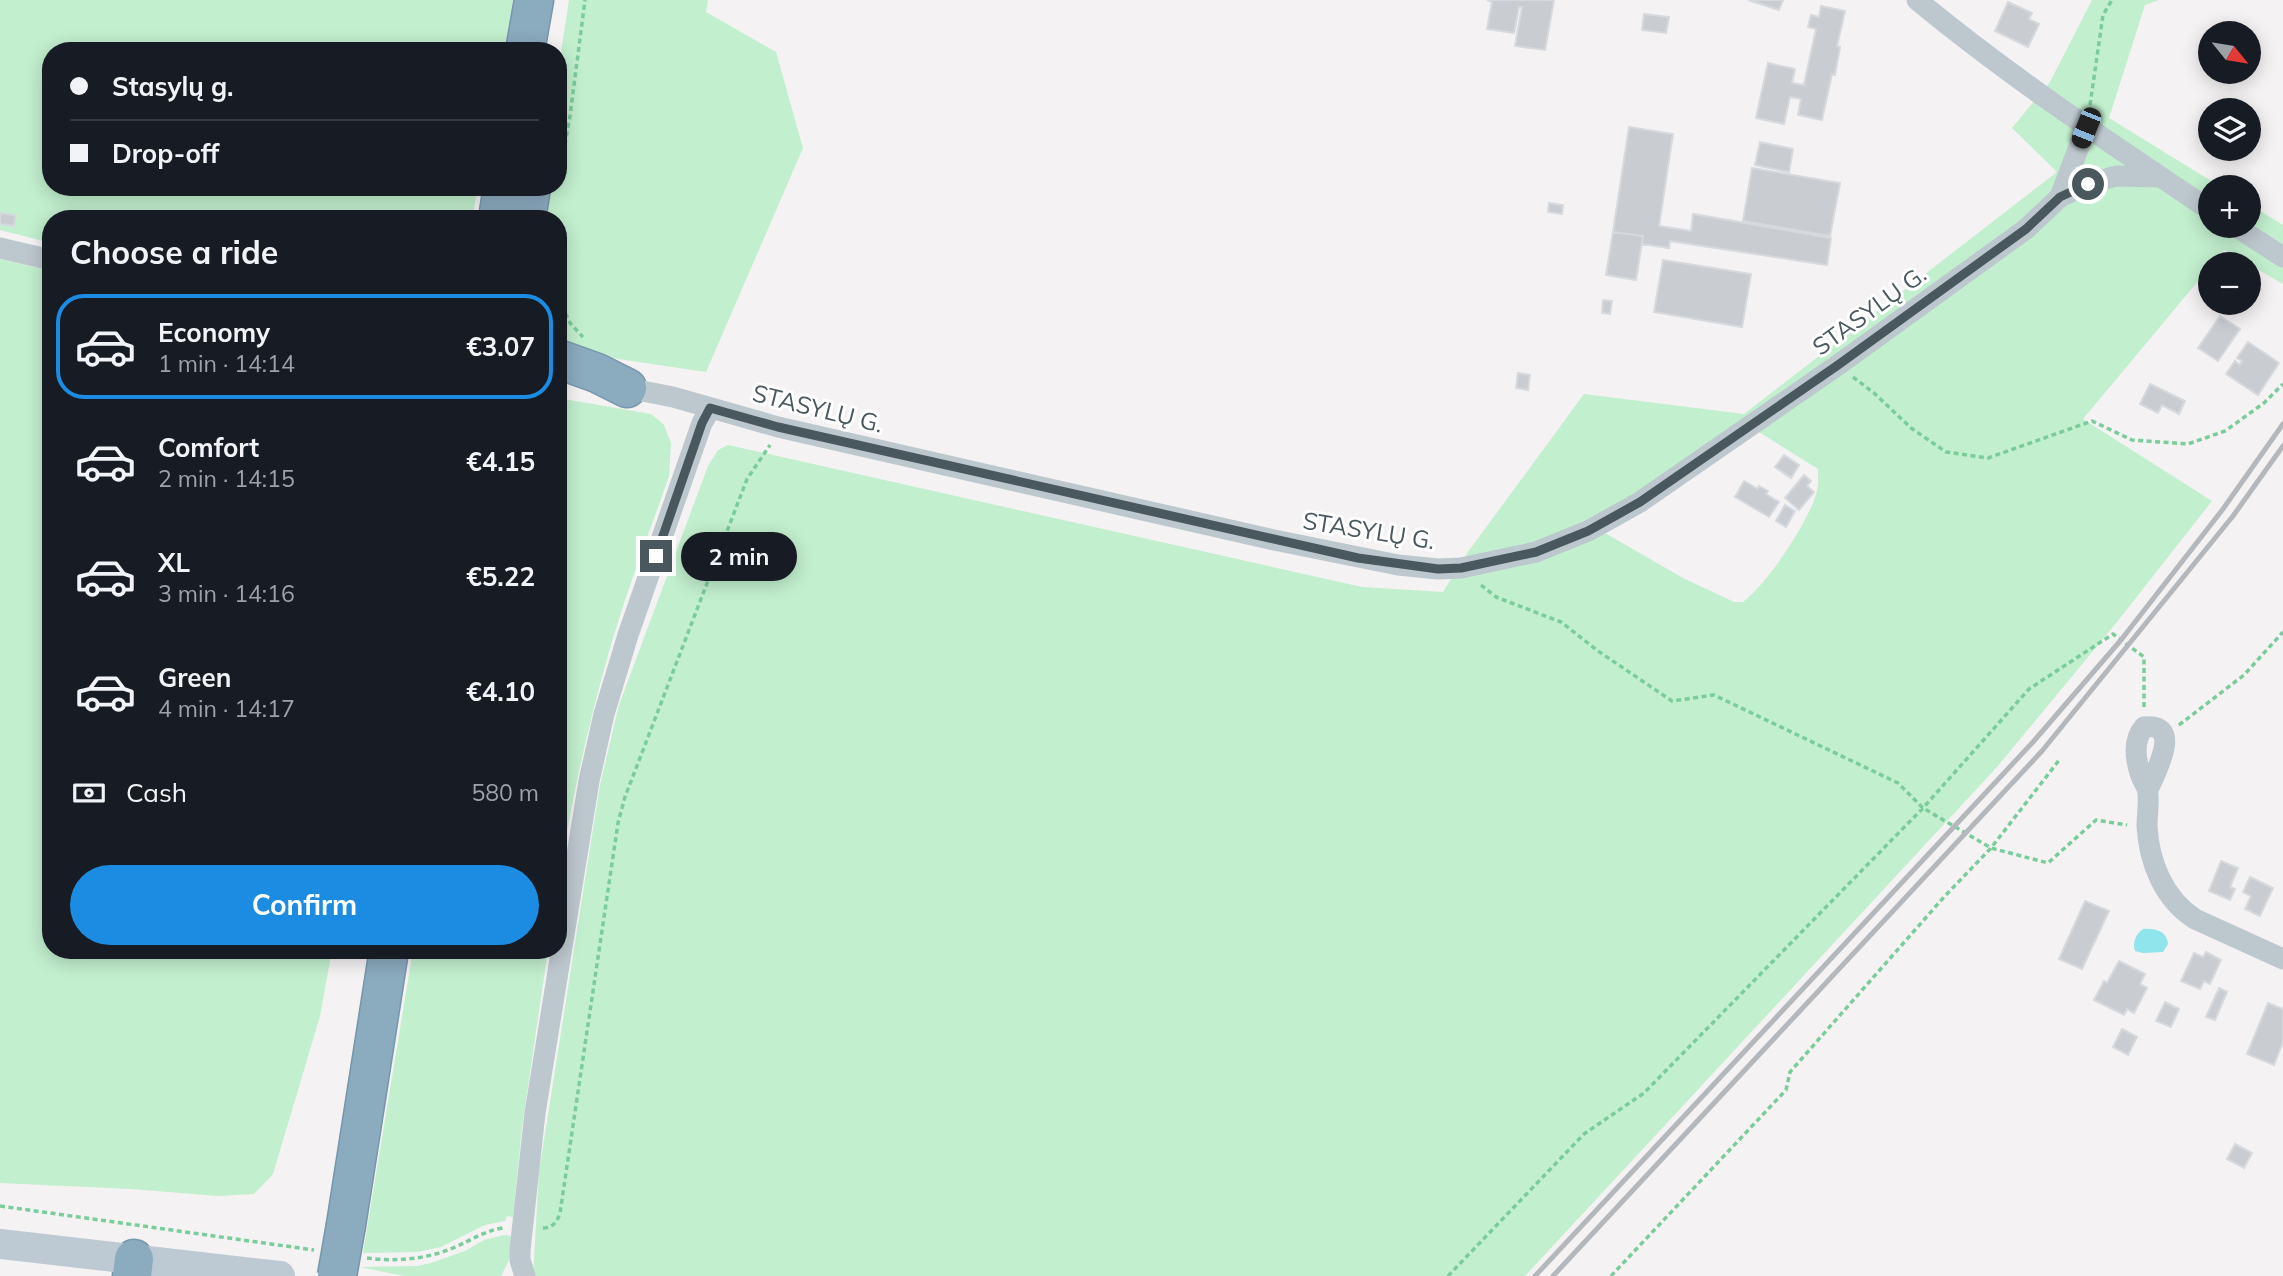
<!DOCTYPE html>
<html lang="en">
<head>
<meta charset="utf-8">
<style>
  :root { --surface:#171b24; --page:#242831; --text:#f1f3f6; --muted:#9ea1a6; --line:#363941; --accent:#1c8ce3 }
  body { margin:0; font-family:Mulish,sans-serif; background:var(--page); color:var(--text); height:100vh; display:flex; flex-direction:column; font-size:26px; white-space:nowrap }
  * { box-sizing:border-box; margin:0 }
  p { font-size:23px; color:var(--muted) }
  .icon { flex:none; width:38px; height:38px; fill:none; stroke:currentColor; stroke-width:2; stroke-linecap:round; stroke-linejoin:round }
  .map { position:relative; flex:1; overflow:hidden }
  .side { position:absolute; left:42px; top:210px; width:525px; height:749px; display:flex; flex-direction:column; background:var(--surface); border-radius:28px; box-shadow:0 4px 18px #0003 }
  .side>* { flex:none }
  .guide { position:absolute; left:42px; top:42px; width:525px; height:154px; border-radius:28px; box-shadow:0 4px 18px #0003; display:grid; align-content:center; height:154px; padding:0 28px; background:var(--surface) }
  .needle { width:46px; rotate:120deg }
  .controls { position:absolute; left:2198px; top:21px; display:grid; gap:14px }
  .controls a { display:grid; place-items:center; width:63px; height:63px; border-radius:50%; background:var(--surface); box-shadow:0 4px 18px #0003; font-size:35px }
  .end { position:absolute; width:32px; height:32px; margin:-16px; border:9px solid #49585f; background:#fff; box-shadow:0 0 0 4px #fff }
  .from { border-radius:50% }
  .bubble { position:absolute; height:49px; border-radius:24px; background:var(--surface); box-shadow:0 4px 18px #0003; font-size:23px; font-weight:700; line-height:49px; text-align:center }
  .car { position:absolute; width:21px; height:42px; margin:-21px -10px; border-radius:9px; box-shadow:0 0 5px 2px #0007; background:linear-gradient(#222 24%,#8ab4d8 0 40%,#222 0 76%,#8ab4d8 0 86%,#222 0) }
  .guide b { display:flex; align-items:center; gap:24px; height:66px; font-size:26px }
  .guide b+b { border-top:2px solid var(--line) }
  .guide i { width:18px; height:18px; background:var(--text) }
  ul { padding:0; list-style:none }
  li { display:flex; align-items:center; gap:21px; height:105px; margin:0 14px 10px; padding:0 14px; border:4px solid transparent; border-radius:28px }
  li div { flex:1 }
  li b { display:block; font-size:26px }
  li em { font-style:normal; font-weight:700 }
  li.active { border-color:var(--accent) }
  li>.icon { width:63px; height:63px; stroke-width:1.5 }
  h2 { padding:0 28px; font-size:32px; line-height:84px }
  .pay { display:flex; align-items:center; gap:18px; height:77px; padding:0 28px; font-size:26px }
  .pay p { margin-inline-start:auto }
  .button { display:flex; gap:14px; margin-top:auto; padding:14px 28px }
  .button a { flex:1; height:80px; border-radius:42px; background:var(--accent); color:#fff; font-size:28px; font-weight:700; line-height:80px; text-align:center }
  .map>svg:first-child { display:block }
  .green { fill:#c2efce; fill-rule:evenodd }
  .water { fill:#90e4ec }
  .building { fill:#c9cdd1; stroke:#d6d9dd; stroke-width:2 }
  .lines { fill:none; stroke-linecap:round; stroke-linejoin:round }
  .highway-casing { stroke:#7696ab; stroke-width:41 }
  .path { stroke:#7acd9a; stroke-width:3.5; stroke-dasharray:5 3.5; stroke-linecap:butt }
  .street { stroke:#bdc8ce; stroke-width:21 }
  .secondary { stroke:#becad3; stroke-width:30 }
  .highway { stroke:#8babbf; stroke-width:38 }
  .rail { stroke:#b4b8bc; stroke-width:5 }
  .highway-bridge-casing { stroke:#7696ab; stroke-width:41; stroke-linecap:butt }
  .highway-bridge { stroke:#8babbf; stroke-width:38 }
  .route { stroke:#49585f; stroke-width:9 }
  .labels { text-anchor:middle; dominant-baseline:central; stroke-width:6; stroke-linejoin:round; paint-order:stroke }
  .street-label { font-size:24px; fill:#49585f; stroke:#fff }
</style>
</head>
<body>
<div class="map">
<svg width="2283" height="1276" viewBox="0 0 2283 1276">
  <rect width="100%" height="100%" fill="#f4f2f2"/>
  <path class="green" d="M0,0H513L504,51H51V187H478L472,219H51V243L0,230Z
    M569,0H708L706,12L776,52L803,148L706,372L558,350V219H537L541,187H558V72Z
    M2092,0H2159L2145,5L2109,118L2221,187H2210V226H2249V204L2283,225V284L2224,250L2083,419L2212,501L2117,622L1997,767L1525,1276H533L539,1172L600,785L619,705L708,466L718,450L728,445L1362,587L1443,592L1468,552L1584,394L1744,414L2057,172L2012,128L2050,82ZM1759,432L1818,469C1818,476 1819,484 1817,491C1810,520 1767,584 1743,602H1734L1683,578L1605,533Z
    M0,259L51,271V950H332L320,1016L273,1174L254,1194L218,1196L131,1189L0,1183Z
    M558,398L651,414L664,425L671,443L669,476C648,537 624,597 607,659C586,733 570,808 558,885Z
    M413,950H548L522,1127L513,1217L507,1216L505,1221L485,1225L441,1247L417,1252L363,1253Z
    M504,1235L511,1236L509,1260L501,1276H404L360,1267L417,1266L431,1263L465,1251L484,1240Z"/>
  <path class="water" d="M2143,929C2155,928 2167,931 2168,944L2163,952L2143,953L2135,951C2132,942 2136,934 2143,929Z"/>
  <path class="building" d="M1487,0H1554L1545,50L1515,46L1522,7H1519L1514,33L1487,29L1492,2Z
    M1748,0H1783L1779,10Z
    M2008,2L2032,13L2029,19L2039,24L2028,47L1995,31Z
    M1821,6L1845,11L1837,46L1840,47L1835,75L1832,74L1822,120L1798,115L1801,99L1790,97L1784,124L1756,118L1768,63L1795,69L1792,83L1804,85L1816,29L1808,27L1811,15L1819,17Z
    M1644,14L1669,17L1666,33L1642,30Z
    M1629,127L1673,134L1659,226L1691,231L1693,214L1831,238L1827,265L1670,241L1669,248L1642,244L1643,236L1613,232Z
    M1760,142L1793,149L1789,172L1755,165Z
    M1752,168L1840,183L1830,236L1743,221Z
    M1549,203L1563,205L1562,214L1548,212Z
    M0,213L16,215L14,226L0,224Z
    M1613,232L1643,236L1636,280L1606,275Z
    M1663,260L1751,274L1742,327L1654,312Z
    M1603,300L1612,301L1610,314L1602,313Z
    M2220,316L2240,329L2218,361L2198,348Z
    M2248,342L2279,363L2258,395L2226,374L2235,361L2240,365L2242,361L2237,358Z
    M1518,373L1530,375L1528,390L1516,388Z
    M2150,384L2185,401L2179,414L2162,405L2158,413L2140,404Z
    M1784,455L1799,465L1791,478L1775,467Z
    M1804,475L1811,481L1807,486L1814,492L1799,510L1785,498Z
    M1744,481L1758,489L1759,486L1768,491L1766,494L1779,502L1769,517L1735,497Z
    M1785,505L1795,511L1786,527L1776,521Z
    M2221,861L2238,868L2230,887L2235,889L2230,900L2209,891Z
    M2250,877L2273,888L2260,916L2245,909L2251,896L2243,892Z
    M2085,901L2109,911L2082,969L2059,959Z
    M2206,952L2221,960L2210,984L2204,981L2200,989L2181,981L2194,953L2203,957Z
    M2119,961L2145,974L2140,984L2147,988L2134,1013L2127,1009L2124,1015L2094,1000L2104,981L2107,983Z
    M2219,988L2227,992L2215,1020L2206,1017Z
    M2165,1002L2179,1009L2171,1027L2156,1021Z
    M2268,1003L2283,1009V1042L2274,1065L2247,1054Z
    M2122,1029L2137,1037L2128,1055L2113,1047Z
    M2235,1144L2252,1153L2244,1168L2227,1159Z"/>
  <g class="lines">
    <g class="highway-casing">
      <path id="highway" d="M525,51L534,0
        M498,219L503,187
        M526,219L531,187
        M558,359L597,373L627,388
        M346,1225L389,950
        M132,1276L134,1259"/>
    </g>
    <path class="path" d="M2090,105L2103,15L2112,0
      M559,178L570,116L585,0
      M558,298L570,323L583,337
      M1853,377L1874,393L1911,428L1946,452L1988,458L2092,421L2132,440L2188,444L2225,431L2264,403L2283,384
      M1481,585L1496,597L1561,622L1598,651L1672,701L1714,695L1898,783L1923,808L1991,848L2048,863L2096,820L2127,825
      M2179,725L2244,675L2283,632
      M0,1206L314,1250
      M543,1228C553,1228 557,1222 560,1213L618,823L625,797L747,479L770,445
      M367,1258C395,1262 427,1259 453,1248C472,1240 483,1231 503,1228
      M1448,1276L1584,1134L1644,1093L1923,808L2029,689L2113,634L2144,657V707
      M1611,1276L1786,1090L1790,1072L1944,897L1991,848L2060,759"/>
    <path class="street" d="M1917,0C2010,77 2110,143 2210,210
      M2060,197L2088,184L2116,176L2159,177
      M2235,226L2283,257
      M0,248L51,260
      M627,388L673,397L778,427L1274,540L1398,565L1438,569L1461,568L1536,552L1588,531L1640,502L1838,365L2026,229L2060,197L2086,128
      M2148,790C2155,773 2184,722 2144,727C2133,740 2135,757 2140,773C2141,778 2145,783 2147,788C2150,799 2147,814 2147,826C2149,863 2164,899 2195,919L2283,959
      M525,1276L520,1260V1250L535,1113L589,781L604,714L628,635L702,423L711,408"/>
    <path class="secondary" d="M0,1244L280,1276"/>
    <use href="#highway" class="highway"/>
    <path class="rail" d="M1535,1276L2033,742L2121,640L2223,509L2283,424
      M1553,1276L2042,751L2233,516L2283,446"/>
    <g class="highway-bridge-casing">
      <path id="highway-bridge" d="M337,1276L346,1225"/>
    </g>
    <use href="#highway-bridge" class="highway-bridge"/>
  </g>
  <g class="lines">
    <path class="route" d="M656,556L702,423L710,408L778,427L1358,558L1438,569L1461,568L1536,552L1588,531L1640,502L1838,365L2026,229L2060,197L2088,184"/>
  </g>
  <g class="labels">
    <g class="street-label">
      <text transform="translate(1869 310) rotate(-36)">STASYLŲ G.</text>
      <text transform="translate(818 408) rotate(14)">STASYLŲ G.</text>
      <text transform="translate(1369 530) rotate(9)">STASYLŲ G.</text>
    </g>
  </g>
</svg>
<div class="controls">
<a><svg class="needle" viewBox="-14 -14 28 28"><path d="M0-13l5 13h-10z" fill="#e53935"/><path d="M0 13l5-13h-10z" fill="#9ea1a6"/></svg></a>
<a><svg class="icon" aria-label="layers" viewBox="0 0 24 24"><path d="M12 4l9 5-9 5-9-5zM3 14l9 5 9-5"/></svg></a>
<a>+</a>
<a>−</a>
</div>
<i class="end from" style="left:2088px;top:184px"></i>
<i class="end" style="left:656px;top:556px"></i>
<div class="bubble" style="left:681px;top:532px;width:116px">2 min</div>
<i class="car" style="left:2086px;top:128px;rotate:202deg"></i>
<div class="guide">
<b><i class="from"></i>Stasylų g.</b>
<b><i></i>Drop-off</b>
</div>
<section class="side">
<h2>Choose a ride</h2>
<ul>
<li class="active"><svg class="icon" aria-label="car" viewBox="0 0 24 24"><path d="M5 17H2v-5l4-1 3-4h7l3 4 3 1v5h-3M9 17h6M6 11h13"/><circle cx="7" cy="17" r="2"/><circle cx="17" cy="17" r="2"/></svg><div><b>Economy</b><p>1 min · 14:14</p></div><em>€3.07</em></li>
<li><svg class="icon" aria-label="car" viewBox="0 0 24 24"><path d="M5 17H2v-5l4-1 3-4h7l3 4 3 1v5h-3M9 17h6M6 11h13"/><circle cx="7" cy="17" r="2"/><circle cx="17" cy="17" r="2"/></svg><div><b>Comfort</b><p>2 min · 14:15</p></div><em>€4.15</em></li>
<li><svg class="icon" aria-label="car" viewBox="0 0 24 24"><path d="M5 17H2v-5l4-1 3-4h7l3 4 3 1v5h-3M9 17h6M6 11h13"/><circle cx="7" cy="17" r="2"/><circle cx="17" cy="17" r="2"/></svg><div><b>XL</b><p>3 min · 14:16</p></div><em>€5.22</em></li>
<li><svg class="icon" aria-label="car" viewBox="0 0 24 24"><path d="M5 17H2v-5l4-1 3-4h7l3 4 3 1v5h-3M9 17h6M6 11h13"/><circle cx="7" cy="17" r="2"/><circle cx="17" cy="17" r="2"/></svg><div><b>Green</b><p>4 min · 14:17</p></div><em>€4.10</em></li>
</ul>
<div class="pay"><svg class="icon" aria-label="cash" viewBox="0 0 24 24"><path d="M3 7h18v10H3z"/><circle cx="12" cy="12" r="2"/></svg>Cash<p>580 m</p></div>
<div class="button"><a>Confirm</a></div>
</section>
</div>
</body>
</html>
